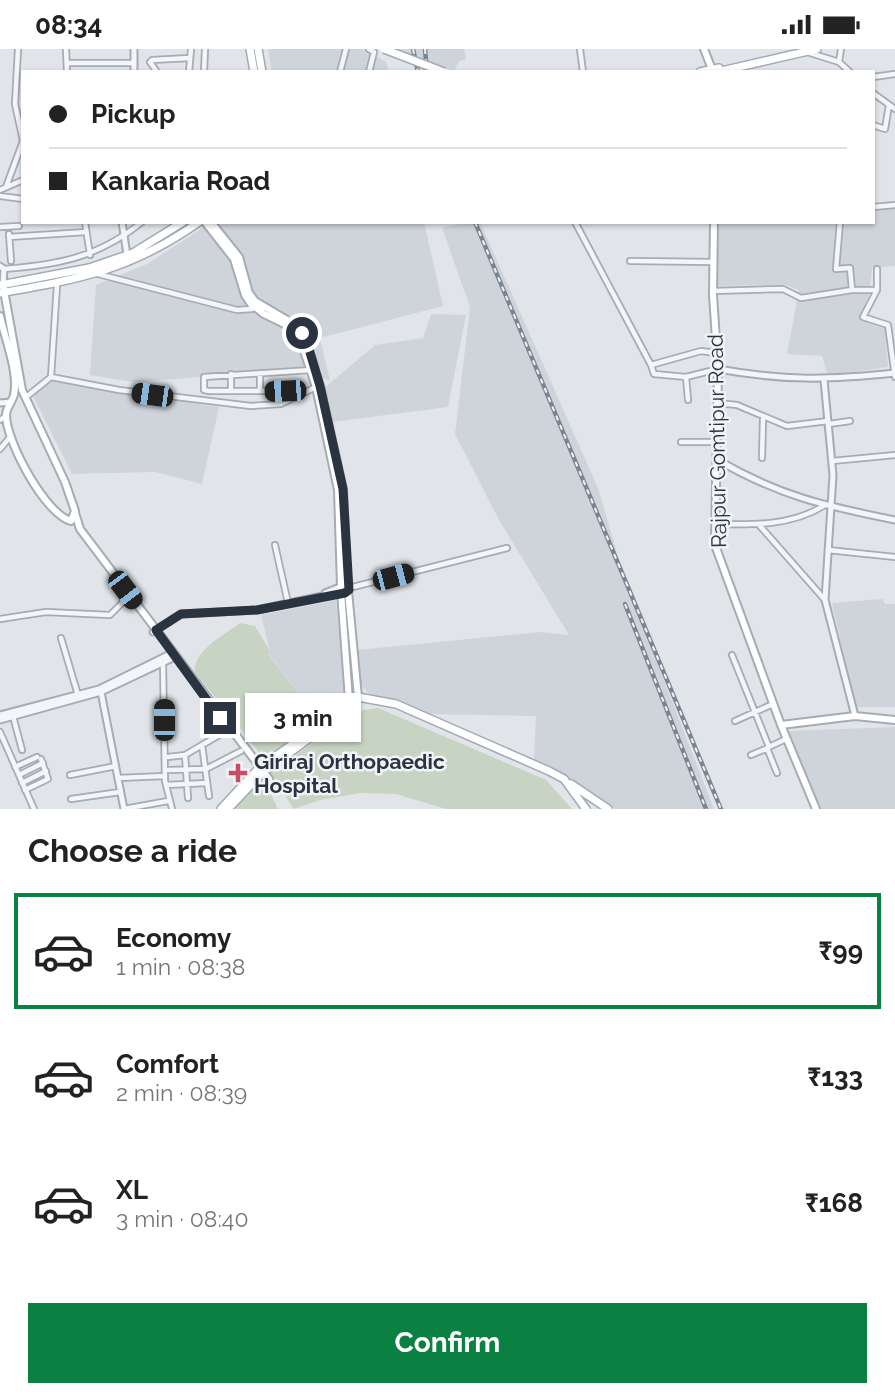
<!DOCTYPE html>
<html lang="en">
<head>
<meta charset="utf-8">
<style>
  :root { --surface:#fff; --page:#f6f6f6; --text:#222; --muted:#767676; --line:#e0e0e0; --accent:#0b8043 }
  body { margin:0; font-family:Raleway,sans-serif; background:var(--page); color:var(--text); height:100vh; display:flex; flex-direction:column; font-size:26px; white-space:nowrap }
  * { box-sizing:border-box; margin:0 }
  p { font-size:23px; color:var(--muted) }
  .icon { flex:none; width:38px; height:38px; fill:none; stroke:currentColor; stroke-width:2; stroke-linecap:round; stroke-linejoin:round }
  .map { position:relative; height:760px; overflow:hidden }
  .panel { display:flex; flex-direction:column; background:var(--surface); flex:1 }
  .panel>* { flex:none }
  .guide { position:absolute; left:21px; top:21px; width:854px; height:154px; border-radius:0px; box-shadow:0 2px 5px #0004; display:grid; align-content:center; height:154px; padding:0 28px; background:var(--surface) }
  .end { position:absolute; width:32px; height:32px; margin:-16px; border:9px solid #2a3340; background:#fff; box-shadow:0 0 0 4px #fff }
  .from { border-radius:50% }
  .bubble { position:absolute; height:49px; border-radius:0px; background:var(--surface); box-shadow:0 2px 5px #0004; font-size:23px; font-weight:700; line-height:49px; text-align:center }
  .car { position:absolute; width:21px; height:42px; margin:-21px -10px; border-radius:9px; box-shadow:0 0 5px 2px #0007; background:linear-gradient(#222 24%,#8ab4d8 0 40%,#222 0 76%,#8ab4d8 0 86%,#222 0) }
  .guide b { display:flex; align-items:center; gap:24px; height:66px; font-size:26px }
  .guide b+b { border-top:2px solid var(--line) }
  .guide i { width:18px; height:18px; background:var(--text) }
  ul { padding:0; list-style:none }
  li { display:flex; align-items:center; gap:21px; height:116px; margin:0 14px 10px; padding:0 14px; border:4px solid transparent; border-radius:0px }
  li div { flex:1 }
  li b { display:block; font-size:26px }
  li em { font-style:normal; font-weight:700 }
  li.on { border-color:var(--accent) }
  li>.icon { width:63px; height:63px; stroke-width:1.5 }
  h2 { padding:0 28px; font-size:32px; line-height:84px }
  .primary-button { display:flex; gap:14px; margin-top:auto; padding:14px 28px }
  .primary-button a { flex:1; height:80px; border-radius:0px; background:var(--accent); color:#fff; font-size:28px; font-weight:700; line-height:80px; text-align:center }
  .status { display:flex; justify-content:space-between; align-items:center; height:49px; padding:0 35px; background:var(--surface); direction:ltr }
  .status svg { height:19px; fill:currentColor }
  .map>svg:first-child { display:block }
  .built { fill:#cfd4db }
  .green { fill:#c7d3c3 }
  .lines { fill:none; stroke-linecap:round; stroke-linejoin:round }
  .minor-casing { stroke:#a6acb3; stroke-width:8 }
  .tertiary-casing { stroke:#a6acb3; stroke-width:9 }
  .secondary-casing { stroke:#a6acb3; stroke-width:10 }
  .primary-casing { stroke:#a1aab5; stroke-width:10 }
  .minor { stroke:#f4f5f8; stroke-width:4.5 }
  .tertiary { stroke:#f4f5f8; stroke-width:5 }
  .secondary { stroke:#fff; stroke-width:6 }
  .primary { stroke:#fff; stroke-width:7 }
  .rail-casing { stroke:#7b8592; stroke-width:4.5 }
  .rail { stroke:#f1f4f7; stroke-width:2; stroke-dasharray:5; stroke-linecap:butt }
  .primary-bridge-casing { stroke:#a1aab5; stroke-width:10; stroke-linecap:butt }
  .primary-bridge { stroke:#fff; stroke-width:7 }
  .route { stroke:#2a3340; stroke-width:9 }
  .poi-dot { fill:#ca4b64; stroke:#f1f4f7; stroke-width:2.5 }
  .labels { text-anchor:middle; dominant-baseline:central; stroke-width:5; stroke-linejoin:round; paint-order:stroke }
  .street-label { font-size:21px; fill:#2a3340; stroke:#f1f4f7 }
  .poi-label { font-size:21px; font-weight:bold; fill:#2a3340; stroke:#f1f4f7; text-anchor:start }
</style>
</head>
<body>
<div class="status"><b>08:34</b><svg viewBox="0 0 49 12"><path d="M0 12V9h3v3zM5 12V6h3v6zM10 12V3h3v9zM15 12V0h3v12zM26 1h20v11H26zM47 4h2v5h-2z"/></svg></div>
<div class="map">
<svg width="895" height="760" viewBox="0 0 895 760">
  <rect width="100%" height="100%" fill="#e1e5e9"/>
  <path class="built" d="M268,0H362L386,13L389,23H272Z
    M389,0H464L466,10L459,12L454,22Z
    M895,153V217L872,219L869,246L860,271L885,280L888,318L828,327L822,307L787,305L799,241L786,236L718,237L717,173H873V158Z
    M212,173H424L443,257L320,289L330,332L303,321L133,333L90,326L96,236L147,215Z
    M468,173H480L598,439L625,531L714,760H615L566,727L534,711L536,667L427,665L368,644L359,634L357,601L540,583L569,586L499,471L455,385L470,258L442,179Z
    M431,265L466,266L448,358L332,373L324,339L375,296L423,289Z
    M48,332L219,358L202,435L155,423L72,425L33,347Z
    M882,550L885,555H895V658H856L832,554Z
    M336,551L345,647L320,672L268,604L270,602L261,566Z
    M895,678V760H820L788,682Z"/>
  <path class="green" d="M240,574L255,577L270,602L268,605L320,672L265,711L195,623C193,601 225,586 240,574Z
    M378,659L546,731L572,760H446L396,745L360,744L320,751L294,760L270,724L358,662Z
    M261,725L278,760H232Z"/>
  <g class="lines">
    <g class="minor-casing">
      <path id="minor" d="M66,0L67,23
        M369,0L374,3L369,23
        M580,0L583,23
        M807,3L839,13L850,23
        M839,13L841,0
        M68,14H134
        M157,23L150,13L152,11L190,9
        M189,23L191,0
        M204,23L205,0
        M340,23L346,0
        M873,28L895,25
        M873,44L895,60
        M873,76L885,80L889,56
        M6,138L23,92L15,55L18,0
        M0,141L23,131
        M0,147L23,150
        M873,158L895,156
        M85,173L90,206
        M575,173L651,316L701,302L716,304
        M840,173L836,220L850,219L852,241H877
        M0,178L19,177
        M9,185L11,212
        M9,188L86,183
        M630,212L713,213
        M4,220C58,216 99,208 142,173
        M877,220V241L863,268L888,276L895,328
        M98,225L237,261L252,260L256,257
        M713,242L783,240L801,249L852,241
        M651,316L654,325L686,328L688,351
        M260,324V342
        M231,325V342
        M51,328L57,236
        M686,328L718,320
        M285,342H209L204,341V328L311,321
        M25,349L51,328L119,341L251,357L281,355L316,338
        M717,354L737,356L787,377L828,372
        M0,371L6,367
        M829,375L850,372
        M681,393H716
        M0,400L11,387
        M762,409L763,370
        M832,412L895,406
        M715,475C753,476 792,477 825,456
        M760,477L825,551
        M275,496L288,554
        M828,501L895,508
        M349,539L507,499
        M0,570L46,563L110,566L127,549
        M61,589L78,646
        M732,606L769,698L786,690
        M163,614L165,732L172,760
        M13,667L22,701
        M735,672L773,655
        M0,683L34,760
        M202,696L209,747
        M767,699L777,724
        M185,706L188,749
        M751,706L768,699
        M168,708L185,706L226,682
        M15,718L37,708
        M168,721L206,720L241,702
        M19,726L43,714
        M70,726L116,717
        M118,729L165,727
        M22,734L46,722
        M166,736L207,734
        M25,741L48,730L41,710
        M71,750L120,743
        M124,760L168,752"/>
    </g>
    <g class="tertiary-casing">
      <path id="tertiary" d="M134,0V23
        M122,173L127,206
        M0,217L4,220L3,236
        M718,320C785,332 828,331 895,324
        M824,331L833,426L825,551L855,667
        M0,354L11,353
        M716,410C779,447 825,457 895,471
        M325,544L340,538
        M153,583L181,565L257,561L341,543
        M101,643L124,760
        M0,666L99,640L172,604
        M0,671L101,643L175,608"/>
    </g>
    <g class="secondary-casing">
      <path id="secondary" d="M704,0L713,23
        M205,173L234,210L245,246L251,255L264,265L297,281
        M211,173L239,208L249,244L255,252L299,278
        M714,173L713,246L718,320L715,496L781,676L816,760
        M0,267C5,290 19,324 14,346C12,353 6,359 6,366C6,392 45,465 71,472L75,462L65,433L22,341L3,236
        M303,282L320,337L343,440L347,537
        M298,284L316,338L338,441L341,537
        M75,464L80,480L269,730
        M348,542L358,648
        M341,543L349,651
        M781,676L855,667L895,671"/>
    </g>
    <g class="primary-casing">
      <path id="primary" d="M250,0L254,23
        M258,0L262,23
        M700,23L719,19
        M717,23L817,0
        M0,236L89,219L133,204L183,173
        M0,244C79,230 131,221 199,173
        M358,648L396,655L549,722L564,730L586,760
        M571,735L608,760
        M221,760L259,719L339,662L349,651
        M228,760L263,723L355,656"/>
    </g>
    <use href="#minor" class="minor"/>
    <use href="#tertiary" class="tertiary"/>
    <use href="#secondary" class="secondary"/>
    <use href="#primary" class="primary"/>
    <g class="rail-casing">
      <path id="rail" d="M413,0L418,23
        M425,0L427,23
        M475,173L721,760
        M625,555L706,760"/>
    </g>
    <use href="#rail" class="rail"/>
    <g class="primary-bridge-casing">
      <path id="primary-bridge" d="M384,0L444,23"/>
    </g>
    <use href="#primary-bridge" class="primary-bridge"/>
  </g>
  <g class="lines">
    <path class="route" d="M220,669L156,581L181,565L257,561L345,544L349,541L343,440L320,337L303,280L299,278L297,282L302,284"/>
  </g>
  <path class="poi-dot" d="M234.5 713.5h7v7h7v7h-7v7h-7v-7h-7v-7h7z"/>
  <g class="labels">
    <g class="street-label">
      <text transform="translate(717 392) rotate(-91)">Rajpur Gomtipur Road</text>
    </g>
    <g class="poi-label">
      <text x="254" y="712">Giriraj Orthopaedic<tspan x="254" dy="24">Hospital</tspan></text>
    </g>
  </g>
</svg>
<i class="end from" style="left:302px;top:284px"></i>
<i class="end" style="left:220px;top:669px"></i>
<div class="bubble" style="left:245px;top:644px;width:116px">3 min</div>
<i class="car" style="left:285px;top:342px;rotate:268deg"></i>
<i class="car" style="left:152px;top:346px;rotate:278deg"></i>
<i class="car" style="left:393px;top:528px;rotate:75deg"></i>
<i class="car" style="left:125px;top:541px;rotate:143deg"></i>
<i class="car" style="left:164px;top:671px;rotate:0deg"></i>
<div class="guide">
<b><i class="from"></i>Pickup</b>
<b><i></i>Kankaria Road</b>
</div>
</div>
<section class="panel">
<h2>Choose a ride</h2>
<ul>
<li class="on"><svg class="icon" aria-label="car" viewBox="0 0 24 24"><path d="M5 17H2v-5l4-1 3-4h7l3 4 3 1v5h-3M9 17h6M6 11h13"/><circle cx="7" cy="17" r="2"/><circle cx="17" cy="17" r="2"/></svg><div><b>Economy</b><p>1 min · 08:38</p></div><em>₹99</em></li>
<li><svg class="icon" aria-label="car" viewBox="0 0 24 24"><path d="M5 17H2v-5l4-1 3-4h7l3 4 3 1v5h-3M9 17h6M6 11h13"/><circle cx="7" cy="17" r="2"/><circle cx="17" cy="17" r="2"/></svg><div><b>Comfort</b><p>2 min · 08:39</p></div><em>₹133</em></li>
<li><svg class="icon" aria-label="car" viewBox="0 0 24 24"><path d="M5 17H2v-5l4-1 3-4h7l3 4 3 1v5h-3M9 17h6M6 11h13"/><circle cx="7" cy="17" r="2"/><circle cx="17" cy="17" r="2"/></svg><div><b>XL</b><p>3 min · 08:40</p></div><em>₹168</em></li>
</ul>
<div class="primary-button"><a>Confirm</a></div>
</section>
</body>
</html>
